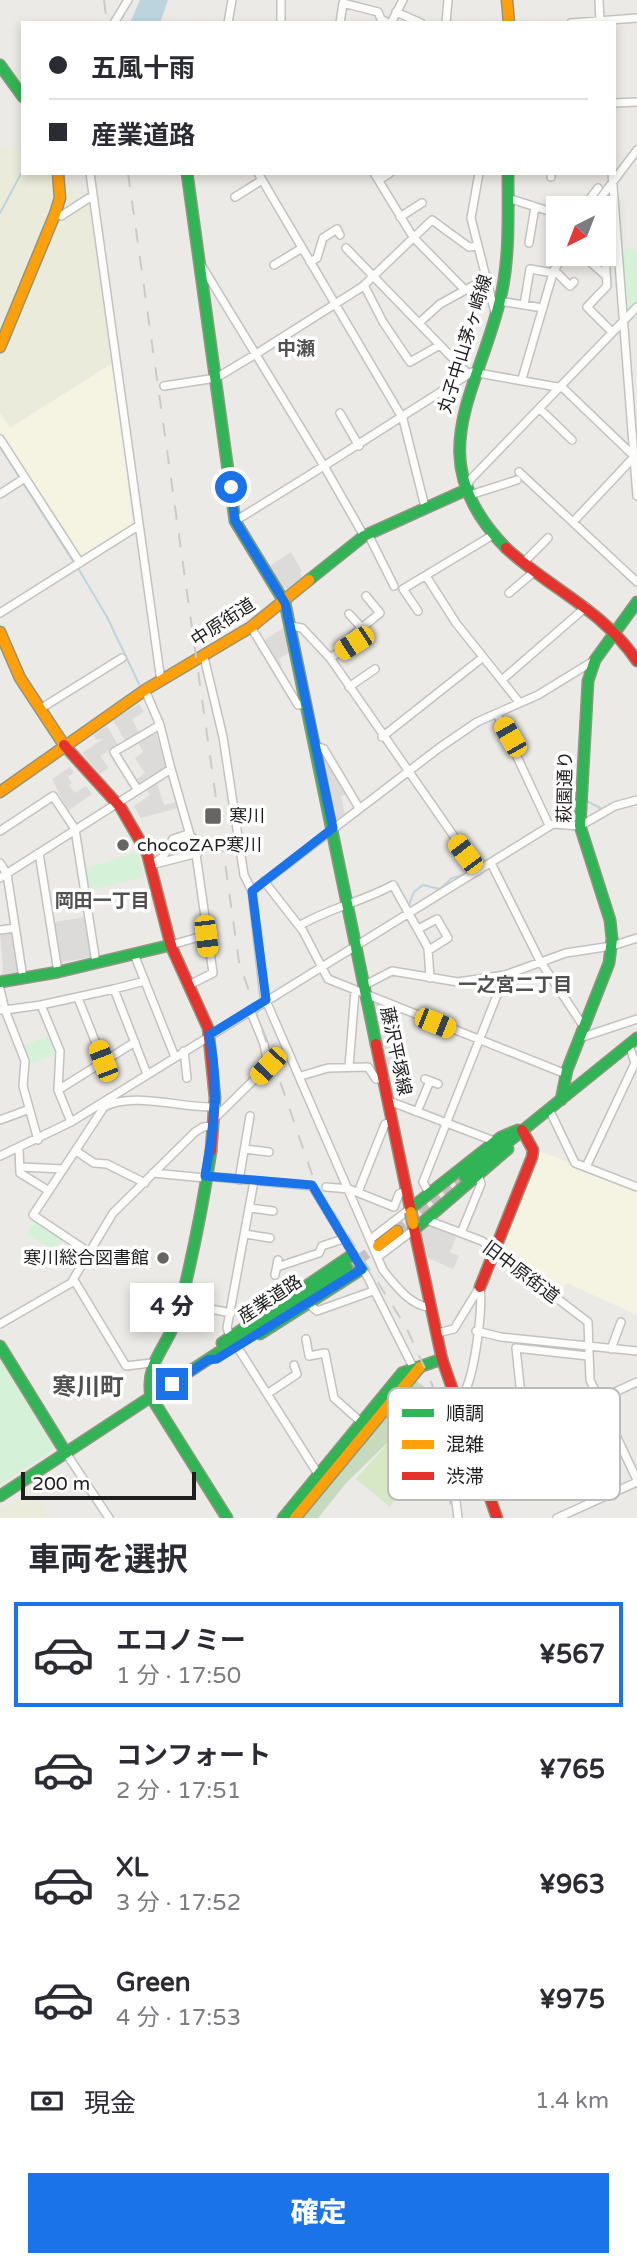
<!DOCTYPE html>
<html lang="ja">
<head>
<meta charset="utf-8">
<style>
  :root { --surface:#fff; --page:#f2f2f3; --text:#2b2b33; --muted:#7c7c81; --line:#e1e1e2; --accent:#1a73e8 }
  body { margin:0; font-family:"Varela Round","Noto Sans JP",sans-serif; background:var(--page); color:var(--text); height:100vh; display:flex; flex-direction:column; font-size:26px; white-space:nowrap }
  * { box-sizing:border-box; margin:0 }
  p { font-size:23px; color:var(--muted) }
  .icon { flex:none; width:38px; height:38px; fill:none; stroke:currentColor; stroke-width:2; stroke-linecap:round; stroke-linejoin:round }
  .map { position:relative; height:1518px; overflow:hidden }
  .panel { display:flex; flex-direction:column; background:var(--surface); flex:1 }
  .panel>* { flex:none }
  .banner { position:absolute; left:21px; top:21px; width:595px; height:154px; border-radius:0px; box-shadow:0 4px 10px #0003; display:grid; align-content:center; height:154px; padding:0 28px; background:var(--surface) }
  .needle { width:46px; rotate:222deg }
  .tools { position:absolute; left:546px; top:196px; display:grid; gap:14px }
  .tools a { display:grid; place-items:center; width:70px; height:70px; border-radius:0px; background:var(--surface); box-shadow:0 4px 10px #0003; font-size:35px }
  .scale { position:absolute; left:21px; bottom:18px; width:175px; box-sizing:border-box; padding-left:7px; border:4px solid #1e1e1e; border-top:0; font-size:19px; line-height:24px; white-space:nowrap; color:#1e1e1e; -webkit-text-stroke:5px #fff; paint-order:stroke }
  .end { position:absolute; width:32px; height:32px; margin:-16px; border:9px solid #1a73e8; background:#fff; box-shadow:0 0 0 4px #fff }
  .from { border-radius:50% }
  .bubble { position:absolute; height:49px; border-radius:0px; background:var(--surface); box-shadow:0 4px 10px #0003; font-size:23px; font-weight:800; line-height:49px; text-align:center }
  .car { position:absolute; width:21px; height:42px; margin:-21px -10px; border-radius:9px; box-shadow:0 0 5px 2px #0007; background:linear-gradient(#f5c518 24%,#345 0 40%,#f5c518 0 76%,#345 0 86%,#f5c518 0) }
  .banner b { display:flex; align-items:center; gap:24px; height:66px; font-size:26px }
  .banner b+b { border-top:2px solid var(--line) }
  .banner i { width:18px; height:18px; background:var(--text) }
  ul { padding:0; list-style:none }
  li { display:flex; align-items:center; gap:21px; height:105px; margin:0 14px 10px; padding:0 14px; border:4px solid transparent; border-radius:0px }
  li div { flex:1 }
  li b { display:block; font-size:26px }
  li em { font-style:normal; font-weight:800 }
  li.on { border-color:var(--accent) }
  li>.icon { width:63px; height:63px; stroke-width:1.5 }
  h2 { padding:0 28px; font-size:32px; line-height:84px }
  .pay { display:flex; align-items:center; gap:18px; height:77px; padding:0 28px; font-size:26px }
  .pay p { margin-inline-start:auto }
  .button { display:flex; gap:14px; margin-top:auto; padding:14px 28px }
  .button a { flex:1; height:80px; border-radius:0px; background:var(--accent); color:#fff; font-size:28px; font-weight:800; line-height:80px; text-align:center }
  .map>svg:first-child { display:block }
  .education { fill:#f5f4e2 }
  .farmland { fill:#eaebda }
  .grass { fill:#d7e8c6 }
  .forest { fill:#c6dabd }
  .park { fill:#d5f1d7 }
  .parking { fill:#dcdbda }
  .water { fill:#bbd4de }
  .lines { fill:none; stroke-linecap:round; stroke-linejoin:round }
  .stream { stroke:#bbd4de; stroke-width:2 }
  .primary-tunnel { stroke:#c3c1be; stroke-width:10; stroke-dasharray:10 5; stroke-linecap:butt }
  .street-casing { stroke:#c3c2c1; stroke-width:10 }
  .fast-casing { stroke:#92957f; stroke-width:13 }
  .slow-casing { stroke:#92957f; stroke-width:13 }
  .jam-casing { stroke:#92957f; stroke-width:13 }
  .street { stroke:#fcfcfb; stroke-width:7 }
  .fast { stroke:#30b455; stroke-width:10 }
  .slow { stroke:#ff9f0a; stroke-width:10 }
  .jam { stroke:#e5322d; stroke-width:10 }
  .rail { stroke:#cacac9; stroke-width:2; stroke-dasharray:14 14; stroke-linecap:butt }
  .slow-bridge-casing { stroke:#a19984; stroke-width:14; stroke-linecap:butt }
  .slow-bridge { stroke:#ff9f0a; stroke-width:10 }
  .route { stroke:#1a73e8; stroke-width:9 }
  .poi-dot { fill:#666564; stroke:#fff; stroke-width:2.5 }
  .labels { text-anchor:middle; dominant-baseline:central; stroke-width:7; stroke-linejoin:round; paint-order:stroke }
  .street-label { font-size:18px; fill:#1e1e1e; stroke:#fff }
  .poi-label { font-size:18px; fill:#1e1e1e; stroke:#fff; text-anchor:start }
  .neighbourhood-label { font-size:19px; font-weight:bold; fill:#515151; stroke:#fff }
  .district-label { font-size:24px; font-weight:bold; fill:#515151; stroke:#fff }
  .key { fill:#fff; stroke:#bcbcbc; stroke-width:2 }
  .key-label { font-size:19px; fill:#1e1e1e }
</style>
</head>
<body>
<div class="map">
<svg width="637" height="1518" viewBox="0 0 637 1518">
  <rect width="100%" height="100%" fill="#eceae6"/>
  <path class="education" d="M113,363L133,526L82,559L0,433V413L10,428Z
    M542,1152L637,1189V1315L567,1283L558,1298L503,1254L500,1249L538,1154Z"/>
  <path class="farmland" d="M23,146V173H58L90,197L112,362L10,427L0,412V147Z
    M32,1490L52,1518H0V1511Z"/>
  <path class="grass" d="M401,1438L408,1442H422L423,1469L414,1490L400,1492L390,1507L356,1479L388,1443Z"/>
  <path class="forest" d="M401,1377C429,1381 439,1399 432,1426L418,1436H402L387,1443L346,1483L318,1518H285Z"/>
  <path class="park" d="M628,246L637,254V301L627,311L622,253Z
    M138,852L144,877L89,890L84,869Z
    M48,1036L55,1055L29,1064L22,1046Z
    M35,1220L63,1238L54,1251L26,1233Z
    M0,1359L54,1445L53,1450L0,1485Z"/>
  <path class="parking" d="M291,552L302,571L300,573L304,580L287,591L285,587L281,589L268,567Z
    M285,627L290,652L279,659L282,666L279,668L263,641Z
    M139,704L144,712L132,719L140,734L126,742L113,720Z
    M107,726L118,745L100,756L109,768L100,774L82,753L103,739L97,740L93,735Z
    M156,733L166,767L138,784L135,780L145,773L135,758L143,752L138,743Z
    M324,758L349,794L341,796L345,816L337,822Z
    M70,767L74,773L68,777L72,783L69,785L75,793L86,786L92,794L68,811L52,779Z
    M157,783L164,805L177,802L178,808L141,818L134,806L150,795L146,789Z
    M85,917L91,957L60,963L54,922Z
    M12,932L19,974L0,977L3,969L0,933Z
    M373,1001L398,1010L385,1013L389,1032L402,1030L388,1068Z
    M427,1223L457,1235L450,1252L459,1256L453,1269L428,1258L422,1233Z"/>
  <path class="water" d="M140,0H168L160,23H130Z"/>
  <g class="lines">
    <path class="stream" d="M0,213L23,170
      M0,447L20,478
      M23,483L75,564
      M78,568L107,617L139,684
      M585,800L602,809
      M553,820L577,804
      M408,907L414,892L423,885L440,889L452,878L465,875"/>
    <path class="primary-tunnel" d="M397,1231L465,1177
      M347,1268L378,1246"/>
    <g class="street-casing">
      <path id="street" d="M281,0V23
        M599,0L600,22
        M396,12L421,23
        M114,23L128,0
        M228,23L232,0
        M340,23L343,3L378,12L381,19L388,23
        M391,23L403,0
        M446,23L448,0
        M571,23L637,18
        M614,103L637,102
        M90,173L161,681
        M258,173L403,419L425,507
        M374,173L413,237L465,290
        M479,173L471,218L495,313
        M551,173V177
        M612,173L637,496
        M379,180L390,173
        M235,197L262,180
        M508,198L558,214
        M583,208L598,188
        M593,208L637,150
        M55,214L61,216L89,198L93,199
        M400,217L422,203
        M604,241L607,286L587,307L612,332
        M529,243L535,207
        M346,248L468,374
        M592,254L587,259L606,276
        M310,262L317,258L323,238L337,229L340,235
        M200,263L324,466L472,372L563,388L637,459
        M274,265L302,248
        M554,270L570,286L574,282
        M364,285L383,322L410,362L440,345
        M499,301L543,308
        M524,305L530,269L553,273
        M419,323L440,304L489,277
        M522,379L553,273L563,254
        M164,386L216,378L256,354L362,287L432,220L469,247L478,246
        M540,409L572,440
        M340,413L359,446
        M0,439L80,563
        M519,472L637,582
        M468,489L469,481L637,307
        M0,494L25,478
        M470,495L517,480
        M235,521L324,466L364,536
        M573,522L634,457
        M368,534L394,586
        M523,563L548,538
        M426,576L456,623L519,702
        M509,593L534,572
        M418,611L403,589L493,535
        M0,613L138,526
        M349,614L362,628
        M291,626L302,628L330,658L478,871
        M251,627L298,705L307,704
        M204,657L223,737L244,875L252,891L264,996L383,1270C394,1284 412,1308 431,1307
        M330,658L354,643L353,635L380,613L366,596
        M503,679L586,607
        M349,687L375,669
        M40,709L122,658
        M497,714L549,825
        M382,737L482,658
        M316,746L324,749L359,808
        M171,769L190,835
        M137,789L114,752L160,725
        M0,831L53,796L75,829L96,963
        M185,835L193,838L198,853L151,865L163,857L173,839Z
        M39,853L58,972
        M0,863L7,874L23,978
        M491,863L540,961L584,1027
        M0,878L171,769L160,725L145,690
        M264,881L303,931L328,979L566,1074
        M252,891L439,748L477,722L538,695L595,660
        M299,926C329,908 362,902 393,885L428,948L430,978
        M418,929L437,919L448,938L429,950
        M0,930L15,928
        M171,945L206,935
        M134,954L175,1057
        M189,985L213,973L196,854
        M365,985L392,971L458,982L505,975L566,953L612,946L637,938
        M0,989L5,1010L41,1005L114,989L147,1074
        M114,989L145,981
        M78,998L103,1061
        M41,1005L60,1051L58,1090L71,1122
        M0,1010H5L25,1061L23,1086L38,1140
        M580,1038L637,1019
        M184,1051L187,1078
        M349,1067L355,991
        M301,1076L328,1068L368,1067L376,1079H385
        M425,1079L438,1084
        M58,1090L135,1042
        M389,1101L494,1141
        M104,1107C134,1091 183,1109 217,1107
        M549,1109L575,1163L637,1187
        M417,1112L430,1081
        M215,1118L268,1066L264,1044L250,1010
        M0,1120L27,1110
        M19,1148L20,1173L49,1191
        M245,1149L269,1152
        M76,1151L94,1163L107,1164L145,1183
        M0,1156L71,1122L553,824L580,826L615,806L637,800
        M21,1167L63,1169
        M586,1167L635,1063L629,1045
        M153,1173L205,1178
        M205,1176L312,1186L368,1278L413,1367
        M239,1180L250,1116
        M326,1187L349,1189L394,1207L399,1194L407,1190
        M358,1192L385,1124L393,1122
        M429,1193L423,1182L505,975
        M250,1208L273,1211
        M427,1220L482,1241L588,1322L590,1380L637,1480
        M461,1233L481,1184L479,1177
        M245,1234L270,1238
        M372,1238L411,1208
        M90,1253L33,1215L104,1107L102,1103
        M379,1256L415,1229
        M277,1267L319,1253L322,1246L343,1239
        M275,1275L278,1260
        M74,1280L126,1366L151,1363
        M180,1303L231,1313
        M309,1304L317,1311L373,1291
        M0,1324L71,1283L113,1213L195,1132L203,1127L214,1126
        M476,1331L501,1337L637,1351
        M437,1333L454,1329L479,1288
        M230,1336L227,1328L254,1181
        M306,1339L309,1356L325,1353L334,1398L361,1422
        M238,1348L318,1474
        M611,1349L621,1322
        M267,1394L297,1374L294,1365
        M525,1433L516,1348L588,1356
        M66,1453L109,1518
        M475,1456L637,1382
        M458,1518L446,1418C448,1408 460,1401 465,1391C475,1371 483,1309 480,1287
        M557,1518L637,1482"/>
    </g>
    <g class="fast-casing">
      <path id="fast" d="M0,65L23,97
        M187,173L235,521L285,603
        M506,548C419,459 477,395 500,300C510,259 508,215 508,173
        M309,580L364,536L468,489
        M285,603L376,1044
        M0,982L58,972L171,945
        M561,1100L567,1070L609,963L612,939L610,920L580,826L588,681L595,660L637,602
        M211,1151C203,1205 192,1259 179,1311C171,1344 144,1361 151,1397L227,1518
        M465,1177L637,1038
        M411,1208L501,1137L518,1130
        M415,1229L508,1149
        M260,1334L362,1269
        M222,1343L352,1255
        M0,1346L66,1453
        M0,1496L347,1268
        M283,1518L402,1373L442,1359"/>
    </g>
    <g class="slow-casing">
      <path id="slow" d="M507,0L509,23
        M0,347L55,214L60,198L58,173
        M0,632L20,678L64,745
        M0,792L145,690L251,627L309,580
        M378,1246L397,1231
        M295,1518L420,1367"/>
    </g>
    <g class="jam-casing">
      <path id="jam" d="M506,548C550,589 602,609 637,661
        M64,745L121,808L147,853L171,946L208,1028L215,1098L211,1151
        M376,1044L411,1212
        M413,1224L442,1359L497,1518
        M480,1287L532,1157L533,1150L522,1130"/>
    </g>
    <use href="#street" class="street"/>
    <use href="#fast" class="fast"/>
    <use href="#slow" class="slow"/>
    <use href="#jam" class="jam"/>
    <path class="rail" d="M104,0L107,23
      M128,173L239,962L315,1183L406,1327L432,1384L447,1443L451,1518"/>
    <g class="slow-bridge-casing">
      <path id="slow-bridge" d="M411,1212L413,1224"/>
    </g>
    <use href="#slow-bridge" class="slow-bridge"/>
  </g>
  <g class="lines">
    <path class="route" d="M172,1384L208,1360L217,1359L362,1269L312,1185L205,1176C214,1127 220,1084 209,1035L266,1000L252,891L333,828L285,603L235,521L231,487"/>
  </g>
  <g class="poi-dot">
    <rect x="204" y="807" width="18" height="18" rx="3.5"/>
    <circle cx="123" cy="845" r="7"/>
    <circle cx="163" cy="1258" r="7"/>
  </g>
  <g class="labels">
    <g class="street-label">
      <text transform="translate(465 344) rotate(-73)">丸子中山茅ヶ崎線</text>
      <text transform="translate(223 622) rotate(-33)">中原街道</text>
      <text transform="translate(565 787) rotate(-89)">萩園通り</text>
      <text transform="translate(396 1051) rotate(78)">藤沢平塚線</text>
      <text transform="translate(521 1272) rotate(37)">旧中原街道</text>
      <text transform="translate(270 1299) rotate(-33)">産業道路</text>
    </g>
    <g class="poi-label">
      <text x="229" y="816">寒川</text>
      <text x="137" y="845">chocoZAP寒川</text>
      <text x="149" y="1258" text-anchor="end">寒川総合図書館</text>
    </g>
    <g class="neighbourhood-label">
      <text x="296" y="349">中瀬</text>
      <text x="102" y="901">岡田一丁目</text>
      <text x="515" y="985">一之宮二丁目</text>
    </g>
    <g class="district-label">
      <text x="88" y="1387">寒川町</text>
    </g>
  </g>
  <rect x="388" y="1388" width="232" height="112" rx="10" class="key"/>
  <rect x="402" y="1409" width="32" height="8" fill="#30b455"/>
  <rect x="402" y="1440" width="32" height="9" fill="#ff9f0a"/>
  <rect x="402" y="1472" width="32" height="8" fill="#e5322d"/>
  <g class="key-label">
    <text x="446" y="1420">順調</text>
    <text x="446" y="1451">混雑</text>
    <text x="446" y="1483">渋滞</text>
  </g>
</svg>
<div class="tools">
<a><svg class="needle" viewBox="-14 -14 28 28"><path d="M0-13l5 13h-10z" fill="#e53935"/><path d="M0 13l5-13h-10z" fill="#7c7c81"/></svg></a>
</div>
<div class="scale">200 m</div>
<i class="end from" style="left:231px;top:487px"></i>
<i class="end" style="left:172px;top:1384px"></i>
<div class="bubble" style="left:130px;top:1283px;width:84px">4 分</div>
<i class="car" style="left:354px;top:643px;rotate:237deg"></i>
<i class="car" style="left:510px;top:737px;rotate:330deg"></i>
<i class="car" style="left:465px;top:854px;rotate:323deg"></i>
<i class="car" style="left:206px;top:936px;rotate:173deg"></i>
<i class="car" style="left:435px;top:1023px;rotate:112deg"></i>
<i class="car" style="left:103px;top:1061px;rotate:339deg"></i>
<i class="car" style="left:268px;top:1066px;rotate:223deg"></i>
<div class="banner">
<b><i class="from"></i>五風十雨</b>
<b><i></i>産業道路</b>
</div>
</div>
<section class="panel">
<h2>車両を選択</h2>
<ul>
<li class="on"><svg class="icon" aria-label="car" viewBox="0 0 24 24"><path d="M5 17H2v-5l4-1 3-4h7l3 4 3 1v5h-3M9 17h6M6 11h13"/><circle cx="7" cy="17" r="2"/><circle cx="17" cy="17" r="2"/></svg><div><b>エコノミー</b><p>1 分 · 17:50</p></div><em>¥567</em></li>
<li><svg class="icon" aria-label="car" viewBox="0 0 24 24"><path d="M5 17H2v-5l4-1 3-4h7l3 4 3 1v5h-3M9 17h6M6 11h13"/><circle cx="7" cy="17" r="2"/><circle cx="17" cy="17" r="2"/></svg><div><b>コンフォート</b><p>2 分 · 17:51</p></div><em>¥765</em></li>
<li><svg class="icon" aria-label="car" viewBox="0 0 24 24"><path d="M5 17H2v-5l4-1 3-4h7l3 4 3 1v5h-3M9 17h6M6 11h13"/><circle cx="7" cy="17" r="2"/><circle cx="17" cy="17" r="2"/></svg><div><b>XL</b><p>3 分 · 17:52</p></div><em>¥963</em></li>
<li><svg class="icon" aria-label="car" viewBox="0 0 24 24"><path d="M5 17H2v-5l4-1 3-4h7l3 4 3 1v5h-3M9 17h6M6 11h13"/><circle cx="7" cy="17" r="2"/><circle cx="17" cy="17" r="2"/></svg><div><b>Green</b><p>4 分 · 17:53</p></div><em>¥975</em></li>
</ul>
<div class="pay"><svg class="icon" aria-label="cash" viewBox="0 0 24 24"><path d="M3 7h18v10H3z"/><circle cx="12" cy="12" r="2"/></svg>現金<p>1.4 km</p></div>
<div class="button"><a>確定</a></div>
</section>
</body>
</html>
